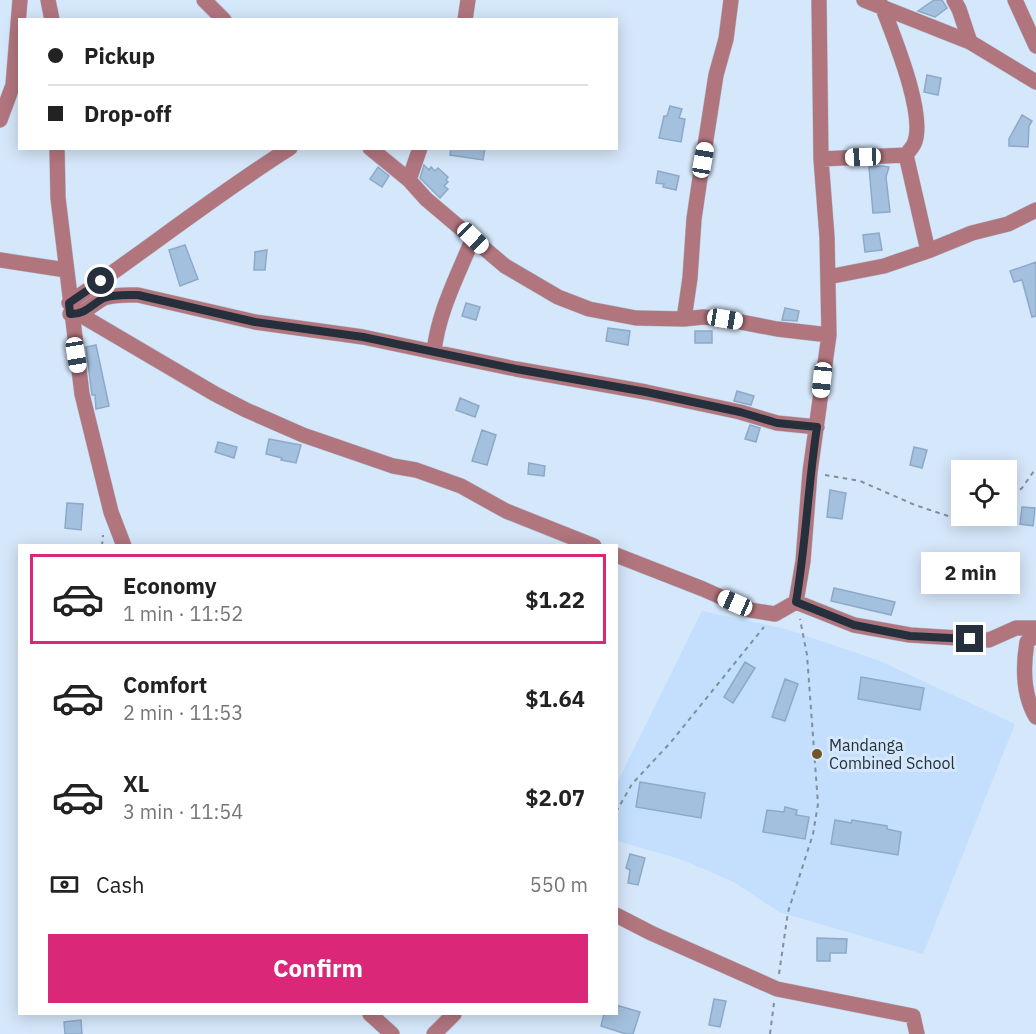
<!DOCTYPE html>
<html lang="en">
<head>
<meta charset="utf-8">
<style>
  :root { --surface:#fff; --page:#f2f2f2; --text:#222; --muted:#767676; --line:#e0e0e0; --accent:#db2777 }
  body { margin:0; font-family:"IBM Plex Sans",sans-serif; background:var(--page); color:var(--text); height:100vh; display:flex; flex-direction:column; font-size:22px; white-space:nowrap }
  * { box-sizing:border-box; margin:0 }
  p { font-size:20px; color:var(--muted) }
  .icon { flex:none; width:33px; height:33px; fill:none; stroke:currentColor; stroke-width:2; stroke-linecap:round; stroke-linejoin:round }
  .map { position:relative; flex:1; overflow:hidden }
  .side { position:absolute; left:18px; top:544px; width:600px; height:471px; display:flex; flex-direction:column; background:var(--surface); border-radius:0px; box-shadow:0 3px 15px #0003 }
  .side>* { flex:none }
  .guide { position:absolute; left:18px; top:18px; width:600px; height:132px; border-radius:0px; box-shadow:0 3px 15px #0003; display:grid; align-content:center; height:132px; padding:0 30px; background:var(--surface) }
  .buttons { position:absolute; left:951px; top:460px; display:grid; gap:12px }
  .buttons a { display:grid; place-items:center; width:66px; height:66px; border-radius:0px; background:var(--surface); box-shadow:0 3px 15px #0003; font-size:30px }
  .end { position:absolute; width:27px; height:27px; margin:-14px; border:8px solid #25303c; background:#fff; box-shadow:0 0 0 3px #fff }
  .from { border-radius:50% }
  .bubble { position:absolute; height:42px; border-radius:0px; background:var(--surface); box-shadow:0 3px 15px #0003; font-size:20px; font-weight:700; line-height:42px; text-align:center }
  .car { position:absolute; width:18px; height:36px; margin:-18px -9px; border-radius:8px; box-shadow:0 0 4px 2px #0007; background:linear-gradient(#fff 24%,#345 0 40%,#fff 0 76%,#345 0 86%,#fff 0) }
  .guide b { display:flex; align-items:center; gap:21px; height:57px; font-size:22px }
  .guide b+b { border-top:2px solid var(--line) }
  .guide i { width:15px; height:15px; background:var(--text) }
  ul { padding:10px 0 0; list-style:none }
  li { display:flex; align-items:center; gap:18px; height:90px; margin:0 12px 9px; padding:0 18px; border:3px solid transparent; border-radius:0px }
  li div { flex:1 }
  li b { display:block; font-size:22px }
  li em { font-style:normal; font-weight:700 }
  li.current { border-color:var(--accent) }
  li>.icon { width:54px; height:54px; stroke-width:1.5 }
  .pay { display:flex; align-items:center; gap:15px; height:66px; padding:0 30px; font-size:22px }
  .pay p { margin-inline-start:auto }
  .button { display:flex; gap:12px; margin-top:auto; padding:12px 30px }
  .button a { flex:1; height:69px; border-radius:0px; background:var(--accent); color:#fff; font-size:24px; font-weight:700; line-height:69px; text-align:center }
  .map>svg:first-child { display:block }
  .built { fill:#c3dffd }
  .building { fill:#a3c0df; stroke:#8da9c7; stroke-width:1.5 }
  .lines { fill:none; stroke-linecap:round; stroke-linejoin:round }
  .minor-casing { stroke:#b2c2d4; stroke-width:16 }
  .path { stroke:#808f9e; stroke-width:2; stroke-dasharray:4.5 4.5; stroke-linecap:butt }
  .minor { stroke:#b1757e; stroke-width:15 }
  .route { stroke:#25303c; stroke-width:8 }
  .poi-dot { fill:#75542b; stroke:#d5e7fa; stroke-width:2 }
  .labels { text-anchor:middle; dominant-baseline:central; stroke-width:6; stroke-linejoin:round; paint-order:stroke }
  .poi-label { font-size:16px; fill:#25303c; stroke:#d5e7fa; text-anchor:start }
</style>
</head>
<body>
<div class="map">
<svg width="1036" height="1034" viewBox="0 0 1036 1034">
  <rect width="100%" height="100%" fill="#d5e7fa"/>
  <path class="built" d="M702,611L786,629L880,661L1015,724L923,954L779,912L734,882L680,859L617,841L616,785Z"/>
  <path class="building" d="M934,0H942L947,8L935,17L918,11Z
    M927,75L941,78L938,95L924,92Z
    M670,106L682,109L679,118L685,119L681,142L659,138L664,116H667Z
    M1022,115L1032,121L1029,126L1028,147L1009,146V139Z
    M451,148H485L483,160L450,155Z
    M424,165L429,170L431,167L435,171L438,168L448,177L446,180L448,182L444,186L448,189L440,198L420,178Z
    M883,166L889,167L886,177L890,212L873,213L869,167Z
    M378,167L389,176L382,187L370,179Z
    M658,171L679,176L676,190L663,187L664,184L656,183Z
    M879,233L882,250L865,252L863,235Z
    M185,245L198,279L180,286L169,250Z
    M267,250L265,270H254L255,252Z
    M1036,262V316L1032,317L1022,280L1014,282L1010,271Z
    M466,303L480,307L476,320L462,316Z
    M785,308L799,311L797,321L782,320Z
    M608,328L630,331L628,345L606,341Z
    M695,331H712V343H695Z
    M96,345L109,406L96,409L95,395H92L91,388L86,347Z
    M737,391L754,396L751,405L734,401Z
    M460,398L479,406L475,417L456,410Z
    M750,425L760,428L756,442L745,439Z
    M482,430L496,435L487,465L472,461Z
    M269,439L301,445L296,463L281,460L282,458L266,454Z
    M218,442L237,447L234,458L215,452Z
    M914,447L927,450L922,468L910,465Z
    M529,463L545,466L544,476L528,474Z
    M830,490L846,493L842,519L827,517Z
    M67,503L83,504L81,530L65,528Z
    M1022,507L1035,508L1033,526L1020,524Z
    M834,588L895,602L891,615L831,601Z
    M745,662L755,668L733,703L724,697Z
    M861,677L924,688L920,710L858,699Z
    M785,679L798,684L785,721L772,717Z
    M640,782L705,793L701,818L636,807Z
    M785,807L797,810L796,815L809,817L805,839L763,832L767,810L784,812Z
    M835,820L851,823L852,820L887,826V829L901,832L898,855L831,844Z
    M630,854L645,858L638,885L628,883L630,870L626,868Z
    M817,938L847,939L846,953H830V961H817Z
    M714,999L726,1001L720,1027L709,1025Z
    M616,1005L640,1012L633,1034H626L601,1026L604,1014H616Z
    M81,1020L82,1034H65L64,1022Z"/>
  <g class="lines">
    <g class="minor-casing">
      <path id="minor" d="M48,0L52,20
        M204,0L224,20
        M864,0L970,42
        M954,0L959,9L970,42L1036,82
        M1015,0L1036,46
        M465,20L468,0
        M0,120L13,85L20,0
        M57,148L58,198L82,394L111,512L124,546
        M370,148L409,180L426,199L505,266L558,297L589,309L636,318L684,319L703,317L725,319L777,329L829,335
        M906,155L928,251
        M821,159L906,155C908,152 912,148 914,144C927,116 893,35 882,6
        M409,180L420,148
        M0,260L66,270
        M828,277L884,266L928,251L972,233L1008,224L1036,210
        M69,303C144,252 214,196 290,148
        M70,314C85,315 92,304 104,298C115,294 127,295 138,295L255,322L363,337L434,352C438,312 458,275 473,238
        M79,314L215,394L246,410L303,435L393,466L416,470L461,486L506,511L594,546
        M684,319L690,278L694,219L700,178L716,75L726,39L731,0
        M434,352L516,369L646,392L740,412L777,423L817,427
        M616,555L703,589L750,610L775,614L796,602L803,561L810,472L829,335L827,237L821,159L819,0
        M796,602L854,625L910,635L989,640L1016,628H1036
        M1036,635L1027,642C1023,666 1023,695 1036,717
        M616,915L651,933L777,989L913,1016L917,1034
        M370,1014L392,1034
        M434,1034L454,1014"/>
    </g>
    <path class="path" d="M825,475L860,481L915,505L954,518L980,523L989,516
      M1006,501L1022,488L1036,468
      M102,546L103,535
      M616,812L632,784L671,742L764,627
      M779,974L788,912L813,834L818,804L807,655L800,619
      M770,1034L774,1003"/>
    <use href="#minor" class="minor"/>
  </g>
  <g class="lines">
    <path class="route" d="M101,281L69,303L70,314C85,315 92,304 104,298C115,294 127,295 138,295L255,322L363,337L516,369L646,392L740,412L777,423L817,427C808,485 806,544 796,602L854,625L910,636L970,639"/>
  </g>
  <circle class="poi-dot" cx="817" cy="754" r="6"/>
  <g class="labels">
    <g class="poi-label">
      <text x="829" y="745">Mandanga<tspan x="829" dy="18">Combined School</tspan></text>
    </g>
  </g>
</svg>
<div class="buttons">
<a><svg class="icon" aria-label="locate" viewBox="0 0 24 24"><circle cx="12" cy="12" r="6"/><path d="M12 2v4M12 18v4M2 12h4M18 12h4"/></svg></a>
</div>
<i class="end from" style="left:101px;top:281px"></i>
<i class="end" style="left:970px;top:639px"></i>
<div class="bubble" style="left:921px;top:552px;width:99px">2 min</div>
<i class="car" style="left:863px;top:157px;rotate:268deg"></i>
<i class="car" style="left:703px;top:160px;rotate:10deg"></i>
<i class="car" style="left:473px;top:238px;rotate:134deg"></i>
<i class="car" style="left:725px;top:319px;rotate:99deg"></i>
<i class="car" style="left:76px;top:355px;rotate:171deg"></i>
<i class="car" style="left:822px;top:380px;rotate:186deg"></i>
<i class="car" style="left:735px;top:603px;rotate:294deg"></i>
<div class="guide">
<b><i class="from"></i>Pickup</b>
<b><i></i>Drop-off</b>
</div>
<section class="side">
<ul>
<li class="current"><svg class="icon" aria-label="car" viewBox="0 0 24 24"><path d="M5 17H2v-5l4-1 3-4h7l3 4 3 1v5h-3M9 17h6M6 11h13"/><circle cx="7" cy="17" r="2"/><circle cx="17" cy="17" r="2"/></svg><div><b>Economy</b><p>1 min · 11:52</p></div><em>$1.22</em></li>
<li><svg class="icon" aria-label="car" viewBox="0 0 24 24"><path d="M5 17H2v-5l4-1 3-4h7l3 4 3 1v5h-3M9 17h6M6 11h13"/><circle cx="7" cy="17" r="2"/><circle cx="17" cy="17" r="2"/></svg><div><b>Comfort</b><p>2 min · 11:53</p></div><em>$1.64</em></li>
<li><svg class="icon" aria-label="car" viewBox="0 0 24 24"><path d="M5 17H2v-5l4-1 3-4h7l3 4 3 1v5h-3M9 17h6M6 11h13"/><circle cx="7" cy="17" r="2"/><circle cx="17" cy="17" r="2"/></svg><div><b>XL</b><p>3 min · 11:54</p></div><em>$2.07</em></li>
</ul>
<div class="pay"><svg class="icon" aria-label="cash" viewBox="0 0 24 24"><path d="M3 7h18v10H3z"/><circle cx="12" cy="12" r="2"/></svg>Cash<p>550 m</p></div>
<div class="button"><a>Confirm</a></div>
</section>
</div>
</body>
</html>
